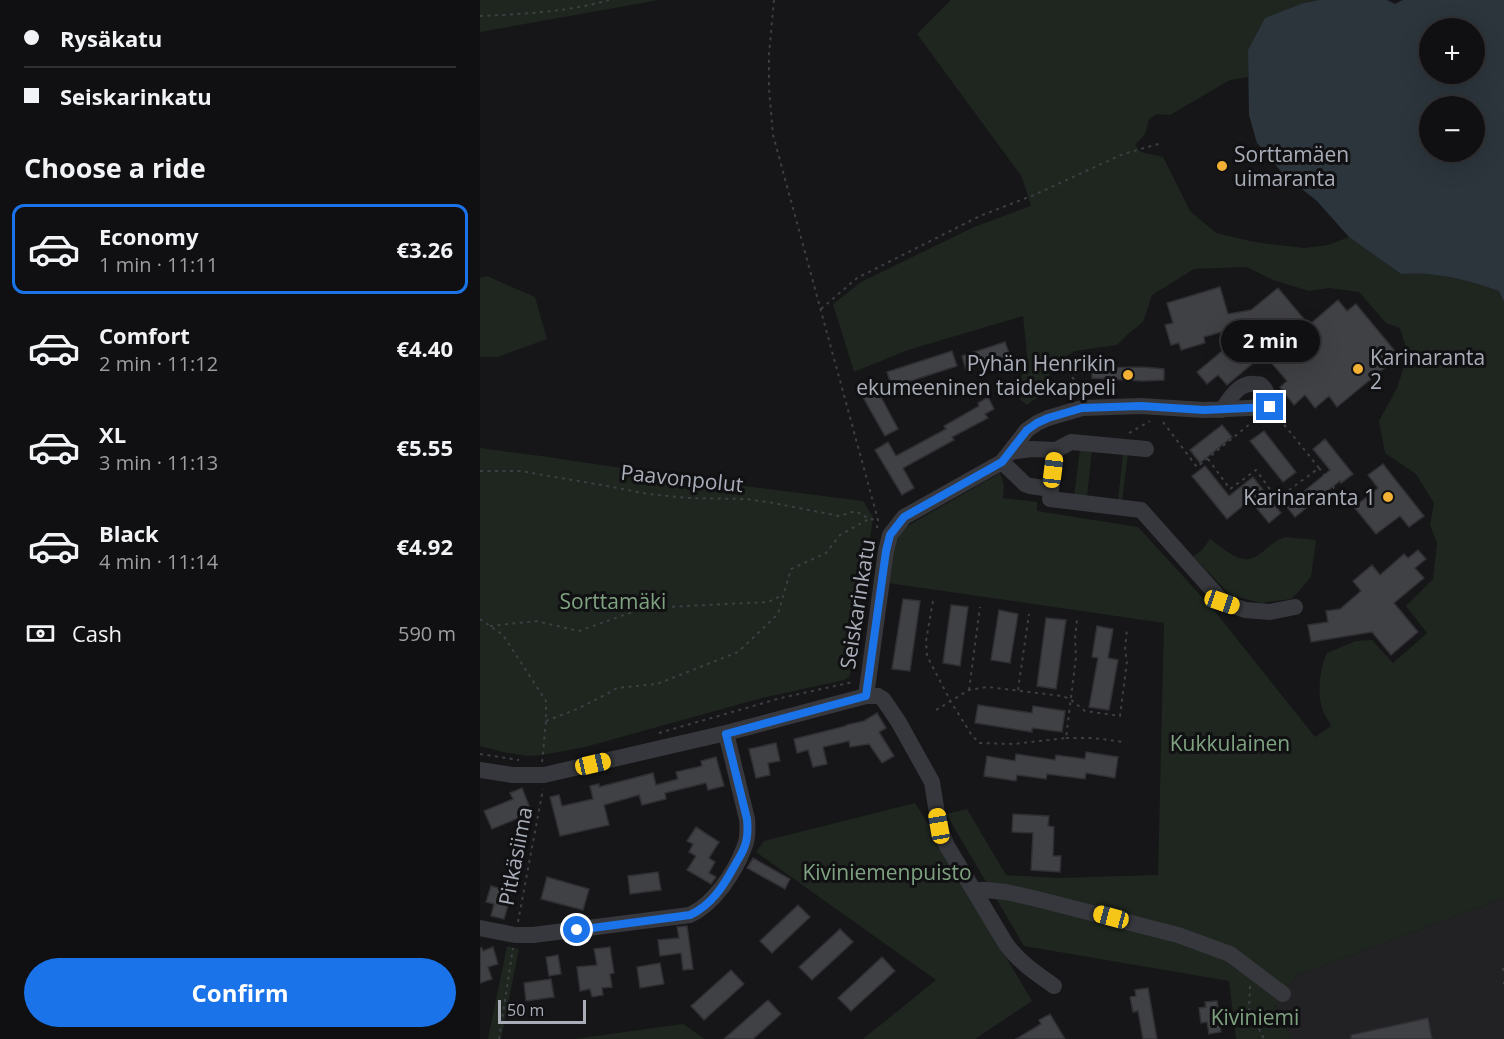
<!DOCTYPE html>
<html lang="en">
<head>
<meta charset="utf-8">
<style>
  :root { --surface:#101012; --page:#1e1e20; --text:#f1f3f6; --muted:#9c9d9f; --line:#303032; --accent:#1a73e8 }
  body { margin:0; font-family:"Open Sans",sans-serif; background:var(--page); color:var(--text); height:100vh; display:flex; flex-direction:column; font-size:22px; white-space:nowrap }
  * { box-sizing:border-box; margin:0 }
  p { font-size:20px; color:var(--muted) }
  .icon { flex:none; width:33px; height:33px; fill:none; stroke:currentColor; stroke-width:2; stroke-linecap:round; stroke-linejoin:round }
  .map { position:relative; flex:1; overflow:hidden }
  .side { display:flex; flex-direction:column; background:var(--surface); width:480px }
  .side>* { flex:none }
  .hud { display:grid; align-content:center; height:132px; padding:0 24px; background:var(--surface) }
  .controls { position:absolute; left:939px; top:18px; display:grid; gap:12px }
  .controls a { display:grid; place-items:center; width:66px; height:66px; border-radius:50%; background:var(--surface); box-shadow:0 6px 24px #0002,0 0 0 2px var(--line); font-size:30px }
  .scale { position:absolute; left:18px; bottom:15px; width:88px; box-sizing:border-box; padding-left:6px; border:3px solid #a8adb8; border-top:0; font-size:16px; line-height:21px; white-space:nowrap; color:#a8adb8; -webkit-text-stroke:4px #111113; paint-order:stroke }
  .end { position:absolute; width:27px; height:27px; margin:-14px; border:8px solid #1a73e8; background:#fff; box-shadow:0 0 0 3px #fff }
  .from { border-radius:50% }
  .bubble { position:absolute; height:42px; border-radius:21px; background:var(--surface); box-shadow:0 6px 24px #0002,0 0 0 2px var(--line); font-size:20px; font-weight:700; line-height:42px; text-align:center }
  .car { position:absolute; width:18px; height:36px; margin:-18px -9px; border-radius:8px; box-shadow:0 0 4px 2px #0007; background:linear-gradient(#f5c518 24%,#345 0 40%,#f5c518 0 76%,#345 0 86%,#f5c518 0) }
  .hud b { display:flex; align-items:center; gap:21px; height:57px; font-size:22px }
  .hud b+b { border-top:2px solid var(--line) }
  .hud i { width:15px; height:15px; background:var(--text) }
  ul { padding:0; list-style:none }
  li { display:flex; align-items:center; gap:18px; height:90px; margin:0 12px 9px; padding:0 12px; border:3px solid transparent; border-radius:12px }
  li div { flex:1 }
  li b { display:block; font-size:22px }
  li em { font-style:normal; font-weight:700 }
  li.selected { border-color:var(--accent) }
  li>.icon { width:54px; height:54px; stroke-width:1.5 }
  h2 { padding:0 24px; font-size:27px; line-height:72px }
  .pay { display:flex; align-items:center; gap:15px; height:66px; padding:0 24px; font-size:22px }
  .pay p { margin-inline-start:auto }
  .button { display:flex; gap:12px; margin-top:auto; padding:12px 24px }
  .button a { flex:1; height:69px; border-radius:36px; background:var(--accent); color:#fff; font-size:24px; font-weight:700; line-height:69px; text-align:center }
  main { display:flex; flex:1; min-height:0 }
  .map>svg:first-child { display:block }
  .built { fill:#222225 }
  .green { fill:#1e261f }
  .water { fill:#2c353c; fill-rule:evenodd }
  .building { fill:#404145; stroke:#303034; stroke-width:1.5 }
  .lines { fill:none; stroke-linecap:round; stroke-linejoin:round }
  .path { stroke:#3d3f44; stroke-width:2; stroke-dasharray:3 4.5; stroke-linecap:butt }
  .minor { stroke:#37383d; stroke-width:16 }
  .route { stroke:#1a73e8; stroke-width:8 }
  .poi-dot { fill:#f2b134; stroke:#111113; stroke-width:2 }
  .labels { text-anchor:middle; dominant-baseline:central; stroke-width:6; stroke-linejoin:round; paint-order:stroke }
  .poi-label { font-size:21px; fill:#a8adb8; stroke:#111113; text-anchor:start }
  .street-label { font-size:21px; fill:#a8adb8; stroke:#111113 }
  .park-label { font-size:21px; fill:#7fa381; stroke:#111113 }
</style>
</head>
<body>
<main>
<section class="side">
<div class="hud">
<b><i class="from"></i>Rysäkatu</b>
<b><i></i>Seiskarinkatu</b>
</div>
<h2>Choose a ride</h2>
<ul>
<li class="selected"><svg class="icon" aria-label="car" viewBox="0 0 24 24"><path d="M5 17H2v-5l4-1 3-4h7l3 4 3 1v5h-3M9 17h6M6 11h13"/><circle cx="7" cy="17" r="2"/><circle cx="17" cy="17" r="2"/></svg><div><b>Economy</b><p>1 min · 11:11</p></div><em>€3.26</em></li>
<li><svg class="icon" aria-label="car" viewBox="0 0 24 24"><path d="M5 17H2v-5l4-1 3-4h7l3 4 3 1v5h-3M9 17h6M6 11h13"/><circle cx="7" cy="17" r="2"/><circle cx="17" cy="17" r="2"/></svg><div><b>Comfort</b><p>2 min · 11:12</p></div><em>€4.40</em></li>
<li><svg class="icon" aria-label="car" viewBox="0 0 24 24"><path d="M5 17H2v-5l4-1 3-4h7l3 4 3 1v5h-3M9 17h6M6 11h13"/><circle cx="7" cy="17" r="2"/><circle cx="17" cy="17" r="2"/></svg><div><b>XL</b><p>3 min · 11:13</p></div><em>€5.55</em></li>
<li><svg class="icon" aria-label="car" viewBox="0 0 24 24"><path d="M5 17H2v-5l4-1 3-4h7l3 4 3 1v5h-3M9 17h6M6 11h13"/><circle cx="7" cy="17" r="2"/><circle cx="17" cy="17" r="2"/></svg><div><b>Black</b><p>4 min · 11:14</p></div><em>€4.92</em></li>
</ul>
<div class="pay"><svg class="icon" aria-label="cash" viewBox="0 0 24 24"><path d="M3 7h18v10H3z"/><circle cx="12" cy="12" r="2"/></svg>Cash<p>590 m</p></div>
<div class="button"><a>Confirm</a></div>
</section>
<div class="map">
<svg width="1024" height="1039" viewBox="0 0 1024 1039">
  <rect width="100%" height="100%" fill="#161618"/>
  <path class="built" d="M1024,898V1039H811L795,1004L816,976Z"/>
  <path class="green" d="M0,0H179L0,32Z
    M471,0H839L824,3L768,50V77L750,80L690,115L677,114L669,119L665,134L655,145L661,152L683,157L710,211L736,233L774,242L824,248L848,245L869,237L921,274C955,271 987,280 1019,291L1024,302V898L816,976L795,1005L811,1039H756L749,981L544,946L466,814L487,809L526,875L579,878L678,875L684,623L408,583L415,541L424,528L520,473L524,486L523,498L557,502V511L658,527L733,609L835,737L851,726C848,720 844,714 842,708C837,692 840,668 847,653L876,641L892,640L913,663L947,633L926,606L953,579L957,543L950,525L954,503L936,474L905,453L899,421L917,388L928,354L920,328L906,323L879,292L849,288L829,291L796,281L766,267L714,269L672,295L663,322L648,334L637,345L595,351L571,365L566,391L547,405L532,393L548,364L543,316L428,350L374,372L353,304L381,282L494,227L551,206L542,177L437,34Z
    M7,276L55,297L67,339L18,357H0V278Z
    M0,448L61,456L249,484L383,501L393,517L373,666L369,677L364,680L282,698L105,747L62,755L47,756L23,752L0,746Z
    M600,449L612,450L607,497L594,496Z
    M643,453H648L642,501L638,500Z
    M805,537L836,540L831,577L812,599L781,603L750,595L713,556L721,551L730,539C742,547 761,567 777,556C789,548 790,543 805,537Z
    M435,803L451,828L457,841L552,1001L495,1039H383L456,980L276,852L284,841Z
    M27,946L39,949L21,1039H8Z
    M203,1024L225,1039H94Z"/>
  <path class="water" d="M839,0H907L915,4L923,0H1024V302L1019,291C987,280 955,271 921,274L869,237L837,201L804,175L777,143L769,115L768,50L785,18L824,3ZM950,28H994V74H950ZM950,106H994V152H950Z"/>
  <path class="building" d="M740,287L748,314L771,310L798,288L829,325L858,300L867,311L876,304L919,356L857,407L849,396L835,408L825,395L814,405L800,387L807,381L784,354L747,385L738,375L727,384L717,372L778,321L724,337L725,343L701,350L699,343L691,345L685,325L693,323L687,303Z
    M525,342L530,356L486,370L482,356Z
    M472,351L477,366L412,387L407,372Z
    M663,367L684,369V380L663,381L612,378V368Z
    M393,382L418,429L405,436L379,390Z
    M508,397L514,409L505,414L508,418L472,437L474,440L423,468L434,488L422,495L395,450L408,442L416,456L466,429L464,426L499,406L498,403Z
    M742,425L752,437L720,463L710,450Z
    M784,431L816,472L803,482L770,441Z
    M845,439L873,474L861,483L860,481L815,517L806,506L850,470L833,449Z
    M903,464L944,516L929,527L920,516L896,534L874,507L898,488L888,475Z
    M725,466L749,496L773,477L801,513L789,523L770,500L747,519L712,476Z
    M938,550L946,559L935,568L944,578L914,603L938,632L911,655L892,632L831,642L828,625L848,622L846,611L860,609L881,591L873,581L892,565L900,575L924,554L928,558Z
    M423,599L440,601L430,671L412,669Z
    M471,605L488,607L480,666L463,663Z
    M519,610L538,614L530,663L511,660Z
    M566,618L586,620L576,689L557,686Z
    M617,626L633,629L628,658L638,660L629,710L609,707L618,658L612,657Z
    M498,705L552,713L553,706L585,711L582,732L552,728V732L495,723Z
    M397,713L406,728L399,732L414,756L402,763L389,744L370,747L369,741L343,747L347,764L333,767L328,750L317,753L314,739L366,726V725L384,721Z
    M296,743L300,761L288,763L290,775L276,778L269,749Z
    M606,752L638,757L635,778L606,773L605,779L567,774L566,779L537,775L536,781L504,776L507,756L535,761L536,754L575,760L576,755L605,759Z
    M236,757L244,786L228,790L226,783L185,793L186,799L162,805L159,795L124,805L129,825L80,836L70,797L79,795L82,806L113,799L110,786L119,784V787L173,773L176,785L198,779L196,772L222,766L221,761Z
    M42,788L50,808L39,813L41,817L12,829L4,811L33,799L30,793Z
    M533,814L569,816L568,826L574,827L573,856H581L580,872L551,870L553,833L532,832Z
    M216,827L239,842L229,858L235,862L229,873L236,877L231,884L207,870L216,856L209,852L213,844L207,841Z
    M273,858L310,879L305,889L267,868Z
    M178,872L181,890L150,894L148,876Z
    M67,877L109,889L103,910L61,899Z
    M11,886L32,892L24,919L11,916L14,904L6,902Z
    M318,905L330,917L292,953L280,941Z
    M207,926L213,969L203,970L201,953L180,956L178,940L199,938L197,927Z
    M360,929L373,942L332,980L319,967Z
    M13,947L18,964L8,967L12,979L0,983V948H2L3,951Z
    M130,947L134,973L130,974L132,987L122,988L123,995L112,997L110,989L100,991L97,967L117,965L114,949Z
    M78,955L81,974L69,976L66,957Z
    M402,957L415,971L371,1011L358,998Z
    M180,963L184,984L160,988L157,967Z
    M251,970L264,984L224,1020L211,1006Z
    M71,979L74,997L46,1001L44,983Z
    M668,988L677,1039H663L658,1011L653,1012L650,997L656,996L655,990Z
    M288,1000L301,1014L273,1039H244Z
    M737,1001L741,1032L729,1034L727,1022L721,1023L719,1008L726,1007L725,1002Z
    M570,1014L585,1039H536L561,1024L559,1020Z
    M948,1018L952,1039H871V1035Z"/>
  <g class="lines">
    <path class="path" d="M294,0L289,54V89L293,135L398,520L397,528
      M0,16C43,14 88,12 129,0
      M341,309L377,278L500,216L554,195L643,154L682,143
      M612,373H596L593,374L592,377C601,388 628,389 642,391
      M683,422L717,467L771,423
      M649,433L670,421
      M728,459L750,489L776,470L797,499L839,468L798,417
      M839,468L863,500
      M0,471H40L122,485L168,494L207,498L265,499L288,502L359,516L376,511L389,519L398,520
      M453,601L446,641L447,656L471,702L491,734L499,743L534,744L586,738L596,657L595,638L597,620
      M0,619L23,635L66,701V721L62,763
      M10,626L56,621L99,631L164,608L288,602L303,595
      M489,690L500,607
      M538,690L549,614
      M456,710L489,690L508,687L582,696L590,699L605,711L640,716L647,661L645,650L647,628
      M66,721L97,709L125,695L137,688L177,684L258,652L298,614L311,569L346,553L360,535L389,519
      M179,733L301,698L373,682
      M586,738H613L644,742
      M0,754L39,760
      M38,922L63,789
      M1023,968L1024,972
      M1024,982V984
      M770,986L769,1009L784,1039
      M19,1039L33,948"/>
    <path class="minor" d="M530,452L552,449L576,450L591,442L666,449
      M522,462L545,484L550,486L571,489L576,450
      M571,489L570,499L661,510L743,602L765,610L790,612L815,607
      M386,696H398L403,699L418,721L452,782L459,826L467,846L526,944C539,962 556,973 574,986
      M0,770L32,775H64L246,733L386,696L406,551L410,535L424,517L522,462L547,430L557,423L568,418L602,408L661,406L724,410L790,407C788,401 788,393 784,388C781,384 780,384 775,384C759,382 750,398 742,410
      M494,890H506L526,892L553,898L698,935L750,954L803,994
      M0,928L35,935H53L210,915C234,904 255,872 264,848C268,839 268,829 267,819L246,733"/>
  </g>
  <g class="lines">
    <path class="route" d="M97,930L210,915C232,905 244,885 255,865C258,859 262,854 264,848C268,839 268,829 267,819L246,734L386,696L406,551L410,535L424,517L522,462L547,430L557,423L568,418L602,408L661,406L724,410L790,407"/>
  </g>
  <g class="poi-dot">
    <circle cx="742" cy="166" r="6"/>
    <circle cx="878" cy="369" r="6"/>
    <circle cx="648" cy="375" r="6"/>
    <circle cx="908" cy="497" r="6"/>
  </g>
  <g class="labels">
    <g class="poi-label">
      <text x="754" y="154">Sorttamäen<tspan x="754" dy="24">uimaranta</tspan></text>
      <text x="890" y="357">Karinaranta<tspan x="890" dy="24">2</tspan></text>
      <text x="636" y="363" text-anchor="end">Pyhän Henrikin<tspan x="636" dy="24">ekumeeninen taidekappeli</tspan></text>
      <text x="896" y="497" text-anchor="end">Karinaranta 1</text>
    </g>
    <g class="street-label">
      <text transform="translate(202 478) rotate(6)">Paavonpolut</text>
      <text transform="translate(377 604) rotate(-81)">Seiskarinkatu</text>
      <text transform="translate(35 856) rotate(-79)">Pitkäsiima</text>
    </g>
    <g class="park-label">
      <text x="133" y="601">Sorttamäki</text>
      <text x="750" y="743">Kukkulainen</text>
      <text x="407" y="872">Kiviniemenpuisto</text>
      <text x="775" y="1017">Kiviniemi</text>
    </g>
  </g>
</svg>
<div class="controls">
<a>+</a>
<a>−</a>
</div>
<div class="scale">50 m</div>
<i class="end from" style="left:97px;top:930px"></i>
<i class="end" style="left:790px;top:407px"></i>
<div class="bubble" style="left:741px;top:320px;width:99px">2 min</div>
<i class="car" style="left:573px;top:470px;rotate:7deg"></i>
<i class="car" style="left:742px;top:602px;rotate:109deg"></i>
<i class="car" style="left:113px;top:764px;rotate:77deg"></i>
<i class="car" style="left:459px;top:826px;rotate:350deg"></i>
<i class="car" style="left:631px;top:917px;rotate:285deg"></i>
</div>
</main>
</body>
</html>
